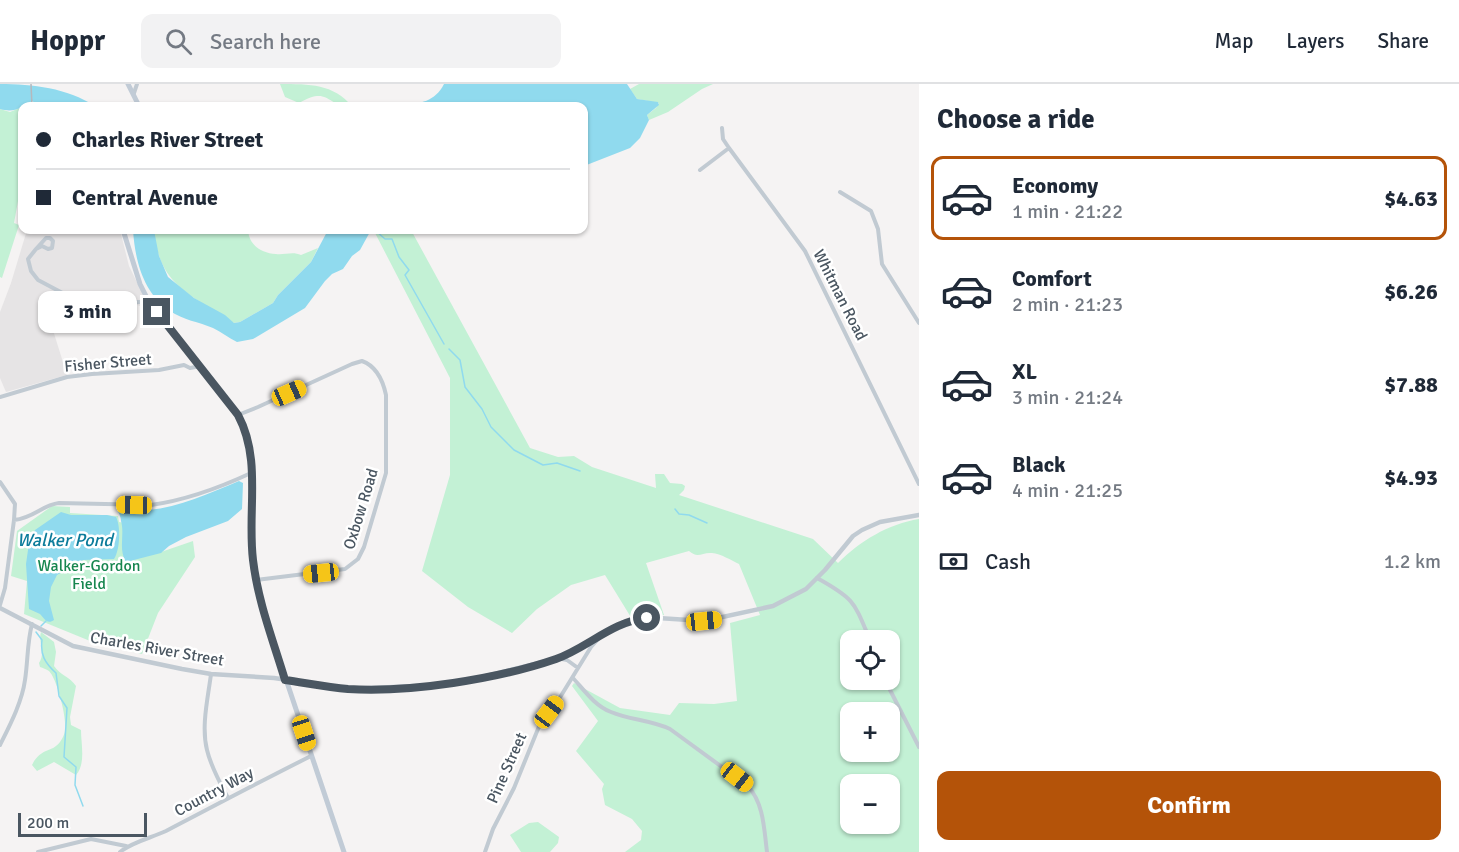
<!DOCTYPE html>
<html lang="en">
<head>
<meta charset="utf-8">
<style>
  :root { --surface:#fff; --page:#f2f2f3; --text:#1f2937; --muted:#747a83; --line:#e0e1e3; --accent:#b45309 }
  body { margin:0; font-family:Signika,sans-serif; background:var(--page); color:var(--text); height:100vh; display:flex; flex-direction:column; font-size:22px; white-space:nowrap }
  * { box-sizing:border-box; margin:0 }
  p { font-size:20px; color:var(--muted) }
  .icon { flex:none; width:33px; height:33px; fill:none; stroke:currentColor; stroke-width:2; stroke-linecap:round; stroke-linejoin:round }
  .map { position:relative; flex:1; overflow:hidden }
  .panel { display:flex; flex-direction:column; background:var(--surface); width:540px }
  .panel>* { flex:none }
  .guide { position:absolute; left:18px; top:18px; width:570px; height:132px; border-radius:12px; box-shadow:0 2px 4px #0004; display:grid; align-content:center; height:132px; padding:0 18px; background:var(--surface) }
  .buttons { position:absolute; left:840px; top:546px; display:grid; gap:12px }
  .buttons a { display:grid; place-items:center; width:60px; height:60px; border-radius:12px; background:var(--surface); box-shadow:0 2px 4px #0004; font-size:30px }
  .scale { position:absolute; left:18px; bottom:15px; width:129px; box-sizing:border-box; padding-left:6px; border:3px solid #4a5661; border-top:0; font-size:16px; line-height:21px; white-space:nowrap; color:#4a5661; -webkit-text-stroke:4px #fff; paint-order:stroke }
  .end { position:absolute; width:27px; height:27px; margin:-14px; border:8px solid #4a5661; background:#fff; box-shadow:0 0 0 3px #fff }
  .from { border-radius:50% }
  .bubble { position:absolute; height:42px; border-radius:12px; background:var(--surface); box-shadow:0 2px 4px #0004; font-size:20px; font-weight:700; line-height:42px; text-align:center }
  .car { position:absolute; width:18px; height:36px; margin:-18px -9px; border-radius:8px; box-shadow:0 0 4px 2px #0007; background:linear-gradient(#f5c518 24%,#345 0 40%,#f5c518 0 76%,#345 0 86%,#f5c518 0) }
  .guide b { display:flex; align-items:center; gap:21px; height:57px; font-size:22px }
  .guide b+b { border-top:2px solid var(--line) }
  .guide i { width:15px; height:15px; background:var(--text) }
  ul { padding:0; list-style:none }
  li { display:flex; align-items:center; gap:18px; height:84px; margin:0 12px 9px; padding:0 6px; border:3px solid transparent; border-radius:12px }
  li div { flex:1 }
  li b { display:block; font-size:22px }
  li em { font-style:normal; font-weight:700 }
  li.on { border-color:var(--accent) }
  li>.icon { width:54px; height:54px; stroke-width:1.5 }
  h2 { padding:0 18px; font-size:27px; line-height:72px }
  .pay { display:flex; align-items:center; gap:15px; height:66px; padding:0 18px; font-size:22px }
  .pay p { margin-inline-start:auto }
  .primary-button { display:flex; gap:12px; margin-top:auto; padding:12px 18px }
  .primary-button a { flex:1; height:69px; border-radius:12px; background:var(--accent); color:#fff; font-size:24px; font-weight:700; line-height:69px; text-align:center }
  header { display:flex; align-items:center; gap:36px; box-sizing:border-box; height:84px; padding:0 30px; background:var(--surface); border-bottom:2px solid var(--line) }
  header strong { font-size:28px }
  nav { display:flex; gap:33px; margin-inline-start:auto; font-size:21px }
  .search { width:420px; height:54px; background:var(--page); display:flex; align-items:center; gap:15px; box-sizing:border-box; padding:0 21px; border-radius:12px; color:var(--muted); font-size:22px }
  main { display:flex; flex:1; min-height:0 }
  .map>svg:first-child { display:block }
  .education { fill:#e6e4e5 }
  .green { fill:#c3f1d5; fill-rule:evenodd }
  .water { fill:#90daee }
  .lines { fill:none; stroke-linecap:round; stroke-linejoin:round }
  .stream { stroke:#90daee; stroke-width:1.5 }
  .minor { stroke:#c1cad2; stroke-width:4 }
  .tertiary { stroke:#c1cad2; stroke-width:4.5 }
  .secondary { stroke:#c1cbd6; stroke-width:5 }
  .rail { stroke:#b5b8bd; stroke-width:1.5 }
  .route { stroke:#4a5661; stroke-width:8 }
  .labels { text-anchor:middle; dominant-baseline:central; stroke-width:5; stroke-linejoin:round; paint-order:stroke }
  .street-label { font-size:16px; fill:#4a5661; stroke:#fff }
  .park-label { font-size:16px; fill:#17864f; stroke:#fff }
  .water-label { font-size:18px; font-style:italic; fill:#0c7c9b; stroke:#fff }
</style>
</head>
<body>
<header>
<strong>Hoppr</strong>
<div class="search"><svg class="icon" aria-label="search" viewBox="0 0 24 24"><circle cx="10" cy="10" r="6"/><path d="M15 15l6 6"/></svg>Search here</div>
<nav><a>Map</a><a>Layers</a><a>Share</a></nav>
</header>
<main>
<div class="map">
<svg width="919" height="768" viewBox="0 0 919 768">
  <rect width="100%" height="100%" fill="#f5f3f3"/>
  <path class="education" d="M27,146H120L129,182L152,229L146,224L134,220L52,243L67,291L6,308L0,294V228L11,199Z"/>
  <path class="green" d="M280,0C310,0 333,0 352,22C325,23 330,1 299,19L285,13Z
    M639,0H713L702,5L668,28L649,36L647,31L656,24L659,19L637,15L630,5Z
    M22,23V95L14,139L19,141L2,194L0,193V25L10,28Z
    M154,146H248C249,161 261,169 276,170C285,171 293,167 301,171L318,164L311,178L278,211L273,219L240,238L234,239C223,234 214,227 205,221C173,202 157,184 154,146Z
    M371,146H411L530,364L558,373L574,372L592,383L656,404L655,390H664L670,399L682,400L685,402L684,406L679,411L813,455L838,479C860,457 888,440 919,435V768H625L641,756L642,747L632,735L605,721L602,705L604,700L576,667L598,637L572,602L574,599L620,624L670,631L679,619L714,620L737,617L730,539L760,531L739,480C731,476 721,470 712,469C702,468 698,475 689,467L646,479L664,531L632,535L605,491L571,501L537,525L512,549L468,523L422,487L450,391V294L374,147H371ZM850,556H890V596H850ZM850,628H890V668H850ZM850,700H890V740H850Z
    M52,422L70,423V429L118,432L119,438L167,447L161,468L193,457L195,473L158,529L142,570L95,559L24,530L27,497L11,492L17,447Z
    M41,548L54,558L56,568L54,582C60,591 70,593 76,602L70,633L71,641L81,646C81,660 86,680 76,691L54,678L37,687L32,681C41,663 52,669 60,658C62,655 65,650 65,646C67,634 57,595 49,587C46,585 43,584 40,583L39,579C46,569 38,558 41,548Z
    M538,738L559,753L558,759L550,768H521L510,751L529,739Z"/>
  <path class="water" d="M0,0C33,0 67,4 95,22H40L32,17C21,24 14,29 0,25Z
    M444,0H627L637,15L658,18L659,21L647,31L649,36L640,54L630,64L584,82V22H403C420,19 435,18 444,0Z
    M133,146H154L159,172L168,193L194,214L225,231L234,239L240,238L273,219L278,211L311,178L328,146H371L360,166L352,172L343,185L332,190L325,197L305,224L253,255L237,258C229,254 221,248 213,244C199,238 183,236 170,227C143,209 135,176 133,146Z
    M239,397L243,399L242,425L228,437L186,453L169,462L161,469L126,478C118,465 125,451 121,437C121,433 119,430 118,427L119,425C162,432 200,413 239,397Z
    M61,428L71,431H107L116,433C121,442 120,466 114,475L83,476L57,491L51,503L49,517L54,536C47,541 44,534 40,530L29,525L26,480L29,459L35,446Z"/>
  <g class="lines">
    <path class="stream" d="M375,146L385,155H392L399,173L409,186L405,191L444,260
      M449,265L460,276L465,303L482,325L491,343L514,366L543,381L557,379L580,387
      M675,425L679,430L689,431L707,439
      M41,542L46,537
      M36,548L42,556C40,571 45,579 56,589L59,612L67,624L64,673L76,683L75,701L83,722"/>
    <path class="minor" d="M134,9L137,0
      M722,44L723,55L729,64L805,167L919,400
      M700,86L729,64
      M840,108L871,127L878,145L882,180L919,239
      M36,165L46,154H50L53,157L52,164L48,165L42,162L36,165L28,175L31,187L38,196L72,214H87L104,210L133,218H149
      M0,313L67,293L92,290L159,286L184,281L190,284L201,282
      M238,331L258,323L352,280L362,277C376,282 383,297 386,311V389L364,463L358,475L345,485L256,496
      M0,398L15,420L14,436
      M817,494C855,515 854,518 870,556
      M0,521L5,504L14,436C34,434 42,421 59,419L151,421C187,416 219,404 251,389
      M557,574L567,576L578,584
      M211,590C208,614 201,642 207,666C211,683 220,699 228,714
      M573,594C584,606 595,622 611,628C630,636 651,636 670,645L748,702C764,720 764,745 767,768
      M885,596L919,663
      M0,661C10,641 22,618 25,596C28,577 27,559 32,540
      M38,768L91,755L126,762
      M120,768C132,758 151,754 166,747C214,722 263,696 311,672
      M485,768L493,745L514,704L540,640L559,615L591,563L600,553"/>
    <path class="tertiary" d="M0,524L73,562L182,585L211,590L274,594L349,605L438,601L466,597L551,576L584,562L615,543L636,535L658,534L704,537L773,522L806,505L825,486L853,452L862,446L880,438L919,431"/>
    <path class="secondary" d="M128,0L139,22
      M123,146L140,200L149,218L238,331L248,354L251,372L252,473L261,521L344,768"/>
    <path class="rail" d="M31,0L32,22"/>
  </g>
  <g class="lines">
    <path class="route" d="M157,228L238,331C262,376 247,427 253,476C258,518 273,556 285,596C306,599 327,603 348,605C409,609 498,595 556,575C587,564 613,537 647,534"/>
  </g>
  <g class="labels">
    <g class="street-label">
      <text transform="translate(840 211) rotate(63)">Whitman Road</text>
      <text transform="translate(108 279) rotate(-5)">Fisher Street</text>
      <text transform="translate(361 425) rotate(-73)">Oxbow Road</text>
      <text transform="translate(157 565) rotate(10)">Charles River Street</text>
      <text transform="translate(507 684) rotate(-66)">Pine Street</text>
      <text transform="translate(214 708) rotate(-28)">Country Way</text>
    </g>
    <g class="park-label">
      <text x="89" y="482">Walker-Gordon<tspan x="89" dy="18">Field</tspan></text>
    </g>
    <g class="water-label">
      <text x="65" y="456">Walker Pond</text>
    </g>
  </g>
</svg>
<div class="buttons">
<a><svg class="icon" aria-label="locate" viewBox="0 0 24 24"><circle cx="12" cy="12" r="6"/><path d="M12 2v4M12 18v4M2 12h4M18 12h4"/></svg></a>
<a>+</a>
<a>−</a>
</div>
<div class="scale">200 m</div>
<i class="end from" style="left:647px;top:534px"></i>
<i class="end" style="left:157px;top:228px"></i>
<div class="bubble" style="left:38px;top:207px;width:99px">3 min</div>
<i class="car" style="left:289px;top:309px;rotate:66deg"></i>
<i class="car" style="left:134px;top:421px;rotate:271deg"></i>
<i class="car" style="left:321px;top:489px;rotate:264deg"></i>
<i class="car" style="left:704px;top:537px;rotate:84deg"></i>
<i class="car" style="left:549px;top:628px;rotate:37deg"></i>
<i class="car" style="left:304px;top:649px;rotate:162deg"></i>
<i class="car" style="left:737px;top:693px;rotate:128deg"></i>
<div class="guide">
<b><i class="from"></i>Charles River Street</b>
<b><i></i>Central Avenue</b>
</div>
</div>
<section class="panel">
<h2>Choose a ride</h2>
<ul>
<li class="on"><svg class="icon" aria-label="car" viewBox="0 0 24 24"><path d="M5 17H2v-5l4-1 3-4h7l3 4 3 1v5h-3M9 17h6M6 11h13"/><circle cx="7" cy="17" r="2"/><circle cx="17" cy="17" r="2"/></svg><div><b>Economy</b><p>1 min · 21:22</p></div><em>$4.63</em></li>
<li><svg class="icon" aria-label="car" viewBox="0 0 24 24"><path d="M5 17H2v-5l4-1 3-4h7l3 4 3 1v5h-3M9 17h6M6 11h13"/><circle cx="7" cy="17" r="2"/><circle cx="17" cy="17" r="2"/></svg><div><b>Comfort</b><p>2 min · 21:23</p></div><em>$6.26</em></li>
<li><svg class="icon" aria-label="car" viewBox="0 0 24 24"><path d="M5 17H2v-5l4-1 3-4h7l3 4 3 1v5h-3M9 17h6M6 11h13"/><circle cx="7" cy="17" r="2"/><circle cx="17" cy="17" r="2"/></svg><div><b>XL</b><p>3 min · 21:24</p></div><em>$7.88</em></li>
<li><svg class="icon" aria-label="car" viewBox="0 0 24 24"><path d="M5 17H2v-5l4-1 3-4h7l3 4 3 1v5h-3M9 17h6M6 11h13"/><circle cx="7" cy="17" r="2"/><circle cx="17" cy="17" r="2"/></svg><div><b>Black</b><p>4 min · 21:25</p></div><em>$4.93</em></li>
</ul>
<div class="pay"><svg class="icon" aria-label="cash" viewBox="0 0 24 24"><path d="M3 7h18v10H3z"/><circle cx="12" cy="12" r="2"/></svg>Cash<p>1.2 km</p></div>
<div class="primary-button"><a>Confirm</a></div>
</section>
</main>
</body>
</html>
